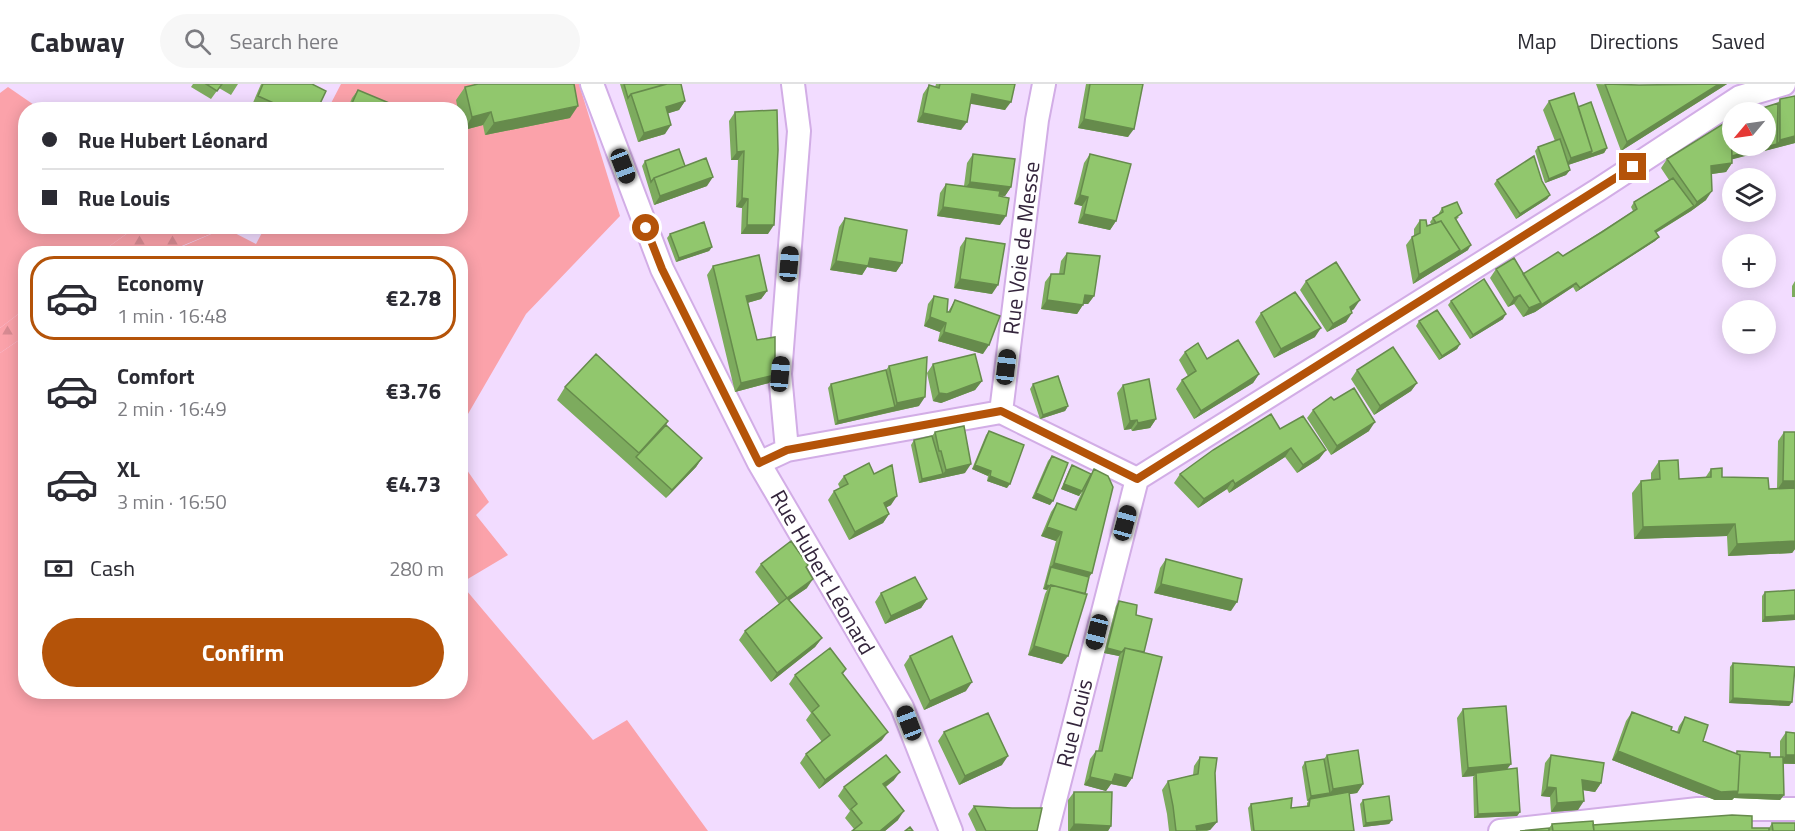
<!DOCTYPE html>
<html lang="en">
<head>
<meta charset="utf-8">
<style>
  :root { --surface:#fff; --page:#f7f7f7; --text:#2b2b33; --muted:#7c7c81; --line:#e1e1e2; --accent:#b45309 }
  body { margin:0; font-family:"Titillium Web",sans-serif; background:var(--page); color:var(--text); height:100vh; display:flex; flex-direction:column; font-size:22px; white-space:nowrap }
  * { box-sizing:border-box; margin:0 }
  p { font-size:20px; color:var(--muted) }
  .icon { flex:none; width:33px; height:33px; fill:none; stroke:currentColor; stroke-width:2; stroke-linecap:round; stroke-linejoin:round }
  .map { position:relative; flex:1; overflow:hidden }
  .panel { position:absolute; left:18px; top:162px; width:450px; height:453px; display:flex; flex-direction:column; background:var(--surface); border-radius:24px; box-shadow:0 3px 15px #0003 }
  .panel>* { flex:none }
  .banner { position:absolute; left:18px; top:18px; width:450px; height:132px; border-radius:24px; box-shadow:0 3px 15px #0003; display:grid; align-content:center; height:132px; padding:0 24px; background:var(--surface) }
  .needle { width:39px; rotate:241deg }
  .tools { position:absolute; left:1722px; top:18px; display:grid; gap:12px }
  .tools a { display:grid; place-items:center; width:54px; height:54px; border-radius:50%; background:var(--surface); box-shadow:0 3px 15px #0003; font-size:30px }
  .end { position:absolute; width:27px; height:27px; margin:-14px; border:8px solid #b45309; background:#fff; box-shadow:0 0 0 3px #fff }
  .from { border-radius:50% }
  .car { position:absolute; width:18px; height:36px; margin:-18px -9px; border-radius:8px; box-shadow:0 0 4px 2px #0007; background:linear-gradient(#222 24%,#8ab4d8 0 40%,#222 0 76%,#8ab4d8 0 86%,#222 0) }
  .banner b { display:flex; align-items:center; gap:21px; height:57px; font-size:22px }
  .banner b+b { border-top:2px solid var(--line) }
  .banner i { width:15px; height:15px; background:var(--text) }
  ul { padding:10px 0 0; list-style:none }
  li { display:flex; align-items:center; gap:18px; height:84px; margin:0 12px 9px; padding:0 12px; border:3px solid transparent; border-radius:24px }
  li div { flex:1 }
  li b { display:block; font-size:22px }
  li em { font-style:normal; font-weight:700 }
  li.active { border-color:var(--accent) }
  li>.icon { width:54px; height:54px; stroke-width:1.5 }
  .pay { display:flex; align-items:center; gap:15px; height:66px; padding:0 24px; font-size:22px }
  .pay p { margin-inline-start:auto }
  .cta { display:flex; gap:12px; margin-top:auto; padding:12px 24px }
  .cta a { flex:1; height:69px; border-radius:36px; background:var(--accent); color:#fff; font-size:24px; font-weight:700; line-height:69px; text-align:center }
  header { display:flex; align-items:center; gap:36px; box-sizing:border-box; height:84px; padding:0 30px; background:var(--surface); border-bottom:2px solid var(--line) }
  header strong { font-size:28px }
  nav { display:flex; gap:33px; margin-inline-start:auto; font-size:21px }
  .search { width:420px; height:54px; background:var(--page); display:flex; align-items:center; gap:15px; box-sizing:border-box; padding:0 21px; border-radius:33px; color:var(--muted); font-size:22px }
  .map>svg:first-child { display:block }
  .green { fill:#fba2aa }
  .forest { fill:url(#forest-firs) }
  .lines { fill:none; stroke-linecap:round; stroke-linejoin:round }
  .minor-casing { stroke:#d2ade6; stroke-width:26 }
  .minor { stroke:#fff; stroke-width:22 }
  .wall { fill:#7dab5e }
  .shaded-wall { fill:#668b4c }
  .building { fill:#91c76d; stroke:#668b4c; stroke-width:1.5 }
  .route { stroke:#b45309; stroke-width:8 }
  .labels { text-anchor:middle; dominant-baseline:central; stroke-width:5; stroke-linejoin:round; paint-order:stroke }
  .street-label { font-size:22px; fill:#34253c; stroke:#fff }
</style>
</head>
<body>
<header>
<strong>Cabway</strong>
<div class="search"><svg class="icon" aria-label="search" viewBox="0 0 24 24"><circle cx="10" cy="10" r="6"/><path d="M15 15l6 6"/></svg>Search here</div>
<nav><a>Map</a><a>Directions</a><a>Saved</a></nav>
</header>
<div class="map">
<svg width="1795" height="747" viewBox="0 0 1795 747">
  <defs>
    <pattern id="forest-firs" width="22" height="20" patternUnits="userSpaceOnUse" patternTransform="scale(1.5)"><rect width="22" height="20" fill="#fba2aa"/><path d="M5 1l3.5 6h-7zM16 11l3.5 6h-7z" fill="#d88b93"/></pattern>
  </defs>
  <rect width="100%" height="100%" fill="#f2dcff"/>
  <path class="green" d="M341,0H579L620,132L526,230L461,342L460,170H165L225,144L256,160L265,143L460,142V26L328,25Z
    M8,3L40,25L26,26V142L136,143L100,169L26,170L25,225L0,244V9Z
    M25,252L26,608H460L461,500L593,656L627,636L708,747H0V269Z
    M460,376L489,418L476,431L508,471L461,499Z"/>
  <path class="forest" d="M222,143L225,144L165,169H100L136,143Z
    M25,225V252L0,269V244Z"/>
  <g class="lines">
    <g class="minor-casing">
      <path id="minor" d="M592,0L662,185L759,379L902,623L951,747
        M1001,328L1037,36L1044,0
        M787,366L780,290L799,47L793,0
        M759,379L787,366L1001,328L1137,395
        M1047,747L1137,395L1598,106L1740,13L1784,0
        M1500,747L1698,725H1795"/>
    </g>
    <use href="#minor" class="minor"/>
  </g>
  <path class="wall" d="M193,0H238L231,11L219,4L211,15L191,3Z
    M261,0H312L317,26H263L252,21Z
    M620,0H666L685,17L679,26L668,29L665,50L638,58Z
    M936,0H1015L1005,26L970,19L961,46L917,38L923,10L929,1L935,3Z
    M1086,0H1143L1128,53L1078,44Z
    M1596,0L1639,1L1727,0L1621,67Z
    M465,3L570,34L485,51L483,41L464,46L460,33V26H458L456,16Z
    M358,6L386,26H347L352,14Z
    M1780,15L1795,59L1732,75V79L1726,88L1711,90L1706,116L1691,127L1656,149L1659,153L1655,157L1576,208L1573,203L1535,228L1523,233L1514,220L1508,223L1490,194L1496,185L1523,190L1563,172L1633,127L1631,123L1634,118L1669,96L1661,84L1667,75L1731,39L1778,19Z
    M1549,17L1578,23L1607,64L1604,69L1568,81L1570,86L1566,91L1545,99L1535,67L1538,63L1555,57L1543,26Z
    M735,28L768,150H741L742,124L736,123L738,76H731L729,37Z
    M973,70L1011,103L1005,112H999L1000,141L937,132L940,109L946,100L964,102L967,79Z
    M1090,70L1116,137L1110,146L1078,139L1082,122L1074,120L1084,79Z
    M645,77L685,82L707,102L654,121L642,82Z
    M1497,96L1542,97L1550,111L1547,115L1516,135L1494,100Z
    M1442,124L1459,133L1456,136L1468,166L1413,200L1406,161L1412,153L1414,152V145L1420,136L1427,142L1431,140L1430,138L1433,134L1439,130V129Z
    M845,134L902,179L896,188L867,183L862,191L830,186L839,143Z
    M670,150L712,163L709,167L676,178L667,154Z
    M966,154L992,210L954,204L960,163Z
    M1067,169L1094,212L1088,220H1083L1077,230L1041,225L1045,198L1051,190H1059L1061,177Z
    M713,182L767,207L761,215L747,219L757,256L775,291L769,299L735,308L707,191Z
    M1306,197L1354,225L1351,227L1346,238L1327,248L1300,206Z
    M1795,197V213H1792V202Z
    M934,212L948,228L955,216L983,270L938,257L940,248L924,242L928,220Z
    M1451,217L1503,235L1470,255L1448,221Z
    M1261,229L1315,253L1274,274L1255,238Z
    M1419,237L1460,260L1457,265L1439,276L1416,242Z
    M1185,268L1207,275L1259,290L1253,299L1194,335L1176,305L1182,296L1188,292L1179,276Z
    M933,280L982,297L975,306L941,319L933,317L927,289Z
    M889,282L919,322L835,341L828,304L831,300L886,286Z
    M1357,286L1417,299L1411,307L1374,331L1351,295Z
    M1033,300L1068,322L1065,327L1040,335L1030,305Z
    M1123,301L1156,335L1150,344L1132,347L1131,345L1124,346L1117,309Z
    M565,303L668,337L666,341L702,374L696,383L666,414L557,316Z
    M1334,316L1369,347L1331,371L1307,334L1313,326Z
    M1280,345L1326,366L1319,375L1297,389L1285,373L1229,409L1227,405L1198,424L1174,399L1180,390Z
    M989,347L1007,404L987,397L988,392L972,385L986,351Z
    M935,348L965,389L919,399L911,361L914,356L932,352Z
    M1784,348H1795V465L1792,469L1728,472L1727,452L1634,455L1632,409L1641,397L1651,396V389L1659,377L1679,395L1705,394L1711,385L1722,393L1769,405L1777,404L1778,357Z
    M1052,372L1050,421L1032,414L1048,377Z
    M1072,381L1091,390L1094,385L1092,489L1089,493L1062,580L1028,571L1045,510L1047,506L1043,505L1056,457L1041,452L1051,428L1057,419L1074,425L1082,408L1079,412L1061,405L1069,386Z
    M844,392L891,421L886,423L889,430L883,439L849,456L828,416L834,407L840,404L838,400Z
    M1166,475L1231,527L1154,509L1160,484Z
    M761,480L806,483L807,504L789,516L822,554L815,563L771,598L739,556L745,547L779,520L755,488Z
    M1765,508L1795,536L1762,538V512Z
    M881,509L927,515L921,524L885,540L875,518Z
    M1119,517L1136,531L1144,568L1132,694L1126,703L1111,700L1106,707L1084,701L1090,675L1096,667H1098L1119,572L1104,569L1116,522Z
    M910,572L966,607L924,626L904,581Z
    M1733,579L1792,618L1789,622L1729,619L1730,583Z
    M846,585L843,590L882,656L819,705L800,679L806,670L822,658L806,636L811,629L789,600L795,591Z
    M1463,625L1508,685L1520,728L1517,732L1474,734L1473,693L1474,692L1462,693L1457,634Z
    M1632,628L1677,648L1679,642L1685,633L1703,657L1736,670L1737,667L1770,673H1780V657L1786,648L1795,649V680H1783L1784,711L1780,716L1734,714L1732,716H1715L1612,676L1626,637Z
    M944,648L1002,681L959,701L938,657Z
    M1327,671L1363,700L1357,709L1349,710L1354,747H1251L1248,724L1251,720L1291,724L1307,722V719L1309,716L1307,717L1302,683L1305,678L1324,675Z
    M1551,671L1601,699L1595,708L1583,706L1578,726L1551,728L1550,713L1541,712L1545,679Z
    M1200,673L1215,689L1217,738L1210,746L1207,747H1169L1167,730L1162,706L1168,697L1193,691L1194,682Z
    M894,696L886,703L898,736L885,747H852L854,745L845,734L850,727L838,712L844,703Z
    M1074,708L1111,742L1108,747H1068V716Z
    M1363,716L1392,736L1389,740L1363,743L1360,720Z
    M974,722L1037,747H976L968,730Z
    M1772,739L1795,747H1520L1549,744L1552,740L1752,744H1769Z"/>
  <path class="shaded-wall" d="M1719,0H1727L1621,67L1627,58Z
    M972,10L1011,18L1005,26L966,19Z
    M685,17L679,26L660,32L666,23Z
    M578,22L570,34L485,51L494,39Z
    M491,28L483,41L464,46L472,33Z
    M923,29L967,38L961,46L917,38Z
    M1084,35L1134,45L1128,53L1078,44Z
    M671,41L665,50L638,58L644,49Z
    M1795,52V59L1726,77L1729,72L1777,60L1780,56Z
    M1607,64L1604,69L1565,82L1571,74L1592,67Z
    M744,67L738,76H731L737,68Z
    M1732,79L1726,88L1705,91L1711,82Z
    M1570,86L1566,91L1545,99L1549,95Z
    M713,93L707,102L654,121L660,112Z
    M970,98L1011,103L1005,112L963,107Z
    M1712,107L1706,116L1691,127L1697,118Z
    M1080,111L1088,113L1082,122L1074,120Z
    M1550,111L1547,115L1516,135L1520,130Z
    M742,114L748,115L742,124L736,123Z
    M1694,122L1691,127L1652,151L1655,147Z
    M943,123L1006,132L1000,141L937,132Z
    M1084,130L1116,137L1110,146L1078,139Z
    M747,141H774L768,150H741Z
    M1659,153L1655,157L1576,208L1580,204Z
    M1471,161L1468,166L1413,200L1419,191L1460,166Z
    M712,163L709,167L676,178L679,174Z
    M870,174L902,179L896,188L867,183L862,191L830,186L836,177Z
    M960,195L998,201L992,210L954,204Z
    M1576,199L1573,203L1535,228L1523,233L1529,224Z
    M767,207L761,215L740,221L746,212Z
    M1085,211L1094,212L1088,220H1079Z
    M1520,211L1514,220L1508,223L1514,214Z
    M1047,216L1083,221L1077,230L1041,225Z
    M1360,216L1354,225L1344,232L1350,223Z
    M1352,229L1346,238L1327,248L1333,240Z
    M1506,230L1503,235L1470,255L1473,251Z
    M930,233L946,239L940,248L924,242Z
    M1321,244L1315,253L1274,274L1281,265Z
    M944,248L989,261L983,270L938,257Z
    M1460,260L1457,265L1439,276L1442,272Z
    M1259,290L1253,299L1194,335L1201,327Z
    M775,291L769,299L735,308L741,299Z
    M982,297L975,306L941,319L933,317L939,309Z
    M1417,299L1411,307L1374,331L1380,322Z
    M925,313L919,322L891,328L897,319Z
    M1068,322L1065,327L1040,335L1043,331Z
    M895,323L891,328L835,341L838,337Z
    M1156,335L1150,344L1132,347L1138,339Z
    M1137,336L1131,345L1124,346L1130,337Z
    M1375,338L1369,347L1331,371L1337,362Z
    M1291,364L1285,373L1229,409L1235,400Z
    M1326,366L1319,375L1297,389L1303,381Z
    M702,374L696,383L666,414L672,406Z
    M971,380L965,389L919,399L922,395L943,390L946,386Z
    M975,381L991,387L988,392L972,385Z
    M990,392L1010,400L1007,404L987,397Z
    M1233,396L1227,405L1198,424L1204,415Z
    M1783,397H1795V406H1777Z
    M1064,400L1082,407L1079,412L1061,405Z
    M1036,409L1053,417L1050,421L1032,414Z
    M897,412L891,421L878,428L884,419Z
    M889,430L883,439L849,456L855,448Z
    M1735,440L1727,452L1634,455L1643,443Z
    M1047,443L1062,448L1056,457L1041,452Z
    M1795,457V465L1792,469L1728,472L1737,460Z
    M1054,479L1092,489L1086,497L1051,483Z
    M813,495L807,504L781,522L787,514Z
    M1161,500L1237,518L1231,527L1154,509Z
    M1046,501L1050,502L1047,506L1043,505Z
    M927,515L921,524L885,540L891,532Z
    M1795,531V536L1762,538L1765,533Z
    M822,554L815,563L771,598L777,589Z
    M1034,562L1068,572L1062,580L1028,571Z
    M1107,564L1122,568L1119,572L1104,569Z
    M972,598L966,607L924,626L930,617Z
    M1733,614L1792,618L1789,622L1729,619Z
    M888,648L882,656L819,705L825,696Z
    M1618,667L1738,707L1784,711L1780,716L1734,714L1732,716H1715L1612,676Z
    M1786,671H1795V680L1780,679Z
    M1008,672L1002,681L959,701L965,692Z
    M1511,680L1505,688L1476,689L1474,692L1462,693L1468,684Z
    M900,688L894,696L877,709L883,700Z
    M1115,690L1132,694L1126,703L1111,700L1106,707L1084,701L1090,693Z
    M1582,696L1601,699L1595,708L1576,705Z
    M1363,700L1357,709L1307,717L1311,712L1330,709L1333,705Z
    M1547,703L1556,704L1550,713L1541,712Z
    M1584,717L1578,726L1551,728L1557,719Z
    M904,727L898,736L885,747H880Z
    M1520,728L1517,732L1474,734L1478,730Z
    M1392,736L1389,740L1363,743L1366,739Z
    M1217,738L1210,746L1193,747L1196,742Z
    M1074,740L1111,742L1108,747H1069Z"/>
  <path class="building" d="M206,0H222L217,7Z
    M263,0H312L326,7L317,26H284L285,24L258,12Z
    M478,0H574L578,22L494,39L491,28L472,33L465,3Z
    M624,0H666L631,10L628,14Z
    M667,0H681L685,17L666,23L671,41L644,49L631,10Z
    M940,0H1015L1011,18L972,10L967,38L923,29L929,1L939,4Z
    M1090,0H1143L1134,45L1084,35Z
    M1605,0L1639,1L1719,0L1627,58Z
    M358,6L389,19L386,26H349Z
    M1574,9L1592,67L1571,74L1549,17Z
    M1795,12V52L1780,56V15Z
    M1591,18L1607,64L1589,71L1592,67L1578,23Z
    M1778,19L1777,60L1732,72L1731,39L1732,38V62H1766V28H1750Z
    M777,26L778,66L774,141H747L748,115L742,114L744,67L737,68L735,28Z
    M1731,35L1732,79L1711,82L1712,107L1697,118L1667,75Z
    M1560,55L1570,86L1549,95L1538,63Z
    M679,65L685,82L654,94L651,98L645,77Z
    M973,70L1015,75L1011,103L970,98Z
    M1090,70L1131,80L1116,137L1084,130L1088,113L1080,111Z
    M1534,72L1542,97L1550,111L1520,130L1497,96Z
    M706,74L713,93L660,112L654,94Z
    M1673,94L1694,122L1655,147L1659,153L1580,204L1576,199L1538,223L1541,219L1523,190L1558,168L1563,172L1602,148L1637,125L1634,118Z
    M946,100L1000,107L999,112L1009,114L1006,132L943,123Z
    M1457,118L1462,129L1455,134L1471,161L1457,170L1460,166L1441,137L1436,139L1433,134L1443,128L1442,124Z
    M845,134L907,146L902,179L870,174L868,182L836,177Z
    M1420,136H1426L1427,142L1441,137L1460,166L1419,191L1412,153L1420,149Z
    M704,138L712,163L679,174L670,150Z
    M966,154L1005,160L998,201L960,195Z
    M1067,169L1100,172L1094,212L1085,211L1083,221L1047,216L1051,190H1064Z
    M759,171L767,207L746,212L757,256L775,253V291L741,299L713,182Z
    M1514,174L1541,219L1529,224L1520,211L1514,214L1496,185Z
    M1336,178L1360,216L1350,223L1352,229L1333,240L1306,197Z
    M1484,195L1506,230L1473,251L1451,217Z
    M1295,208L1321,244L1281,265L1261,229Z
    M934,212L948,215L947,228H950L955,216L1000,232L989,261L944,248L946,239L930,233Z
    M1437,226L1460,260L1442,272L1419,237Z
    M1238,256L1259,290L1201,327L1182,296L1196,287L1185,268L1198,259L1207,275Z
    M1393,263L1417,299L1380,322L1357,286Z
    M596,270L668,337L639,369L565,303Z
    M975,270L982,297L947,310L939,309L933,280Z
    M927,273L925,313L897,319L889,282Z
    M886,286L895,323L838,337L831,300Z
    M1058,292L1068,322L1043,331L1033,300Z
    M1149,295L1156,335L1138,339L1137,336L1130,337L1123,301Z
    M1354,304L1375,338L1337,362L1313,326L1331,313L1334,316Z
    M1271,330L1280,345L1303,332L1326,366L1303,381L1291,364L1235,400L1233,396L1204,415L1180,390L1213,366Z
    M666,341L702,374L672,406L636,373Z
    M964,342L971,380L946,386L941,367H939L935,348Z
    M989,347L1024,361L1010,400L990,392L991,387L975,381Z
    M1784,348H1795V397H1783Z
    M932,352L943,390L922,395L914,356Z
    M1052,372L1068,379L1053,417L1036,409Z
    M1678,376L1679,395L1711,393V385L1722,384V393L1768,394L1769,405L1795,404V457L1737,460L1735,440L1643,443L1641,397L1660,395L1659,377Z
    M869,379L874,390L892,381L897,412L884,419L889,430L855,448L834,407L848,400L844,392Z
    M1072,381L1091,390L1082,407L1064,400Z
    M1094,385L1108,392L1113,403L1092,489L1054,479L1062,448L1047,443L1057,419L1076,426Z
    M791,457L808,481L806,483L813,495L787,514L761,480Z
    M1166,475L1242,495L1237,518L1161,500Z
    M1051,483L1089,493L1085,510L1051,501V502L1046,501Z
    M915,493L927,515L891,532L881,509Z
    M1051,501L1087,510L1068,572L1034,562Z
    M1795,506V531L1765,533V508Z
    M787,514L822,554L777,589L745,547Z
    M1119,517L1137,521L1136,531L1152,535L1144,568L1125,564L1122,568L1107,564Z
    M952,552L972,598L930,617L910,572Z
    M830,564L846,585L842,589L888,648L825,696L806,670L830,651L812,628L819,622L795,591Z
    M1125,564L1162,573L1132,694L1115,690L1112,698L1090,693L1096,667H1102Z
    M1733,579L1795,583L1792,618L1733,614Z
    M1506,622L1511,680L1468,684L1463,625Z
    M1632,628L1672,643L1671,646L1679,649L1685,633L1708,641L1703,657L1740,671L1738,707L1721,708L1618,667Z
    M988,629L1008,672L965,692L944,648Z
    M1786,648L1795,649V671H1786Z
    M1358,666L1363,700L1333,705L1327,671Z
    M1737,667L1770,669V673H1783L1784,711L1737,710L1738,707L1740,671L1737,670Z
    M886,671L900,688L883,700L904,727L880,747H852L862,739L851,725L857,720L844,703Z
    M1551,671L1604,679L1601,699L1582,696L1584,717L1557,719L1556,704L1547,703Z
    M1200,673L1217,674L1215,689L1217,738L1196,742L1197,747H1176L1173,722L1168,697L1198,690Z
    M1324,675L1330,709L1311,712L1305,678Z
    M1517,684L1520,728L1478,730L1476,689Z
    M1074,708H1112L1111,742L1074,740Z
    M1349,708L1354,747H1254L1251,720L1292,714L1291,724L1309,722L1310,715Z
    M1389,712L1392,736L1366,739L1363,716Z
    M974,722L1012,724H1042L1037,747H986Z
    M1732,731L1752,732V744H1769V747H1594L1593,741Z
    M1593,737L1594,747H1553L1552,740Z
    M1772,739H1795V747H1773Z
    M910,743L913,747H905Z
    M1549,744V747H1520Z"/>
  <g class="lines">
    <path class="route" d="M646,144L662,185L759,379L787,366L1001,327L1137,395L1633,83"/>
  </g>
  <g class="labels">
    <g class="street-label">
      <text transform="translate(1021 164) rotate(-83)">Rue Voie de Messe</text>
      <text transform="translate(823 488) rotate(60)">Rue Hubert Léonard</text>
      <text transform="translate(1074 639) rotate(-76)">Rue Louis</text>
    </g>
  </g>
</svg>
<div class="tools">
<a><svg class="needle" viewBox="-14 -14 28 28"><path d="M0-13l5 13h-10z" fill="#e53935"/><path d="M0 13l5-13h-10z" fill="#7c7c81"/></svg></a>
<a><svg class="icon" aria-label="layers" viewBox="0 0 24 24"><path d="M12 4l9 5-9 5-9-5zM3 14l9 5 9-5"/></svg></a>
<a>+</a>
<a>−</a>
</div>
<i class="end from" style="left:646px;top:144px"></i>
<i class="end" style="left:1633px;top:83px"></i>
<i class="car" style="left:623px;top:82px;rotate:159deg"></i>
<i class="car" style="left:789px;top:180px;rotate:5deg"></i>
<i class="car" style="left:1006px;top:283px;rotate:7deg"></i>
<i class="car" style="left:780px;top:290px;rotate:5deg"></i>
<i class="car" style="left:1125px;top:439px;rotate:15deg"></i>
<i class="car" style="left:1097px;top:548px;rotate:194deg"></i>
<i class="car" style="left:909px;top:639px;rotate:339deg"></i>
<div class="banner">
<b><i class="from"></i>Rue Hubert Léonard</b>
<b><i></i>Rue Louis</b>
</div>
<section class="panel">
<ul>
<li class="active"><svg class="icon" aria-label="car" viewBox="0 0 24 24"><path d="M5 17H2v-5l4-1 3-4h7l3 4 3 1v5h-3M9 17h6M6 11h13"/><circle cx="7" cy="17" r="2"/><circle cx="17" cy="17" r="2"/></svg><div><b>Economy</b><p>1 min · 16:48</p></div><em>€2.78</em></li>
<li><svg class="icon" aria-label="car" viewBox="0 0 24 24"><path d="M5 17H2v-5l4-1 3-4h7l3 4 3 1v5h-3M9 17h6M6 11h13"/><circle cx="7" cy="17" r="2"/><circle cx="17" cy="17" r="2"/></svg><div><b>Comfort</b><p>2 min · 16:49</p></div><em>€3.76</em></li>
<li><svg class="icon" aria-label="car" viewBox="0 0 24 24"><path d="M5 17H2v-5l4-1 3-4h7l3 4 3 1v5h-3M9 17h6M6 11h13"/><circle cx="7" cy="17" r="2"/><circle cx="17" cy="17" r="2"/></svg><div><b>XL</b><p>3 min · 16:50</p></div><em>€4.73</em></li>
</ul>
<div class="pay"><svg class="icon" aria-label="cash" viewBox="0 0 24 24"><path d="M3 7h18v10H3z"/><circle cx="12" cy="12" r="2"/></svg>Cash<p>280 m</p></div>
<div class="cta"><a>Confirm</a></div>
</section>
</div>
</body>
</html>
